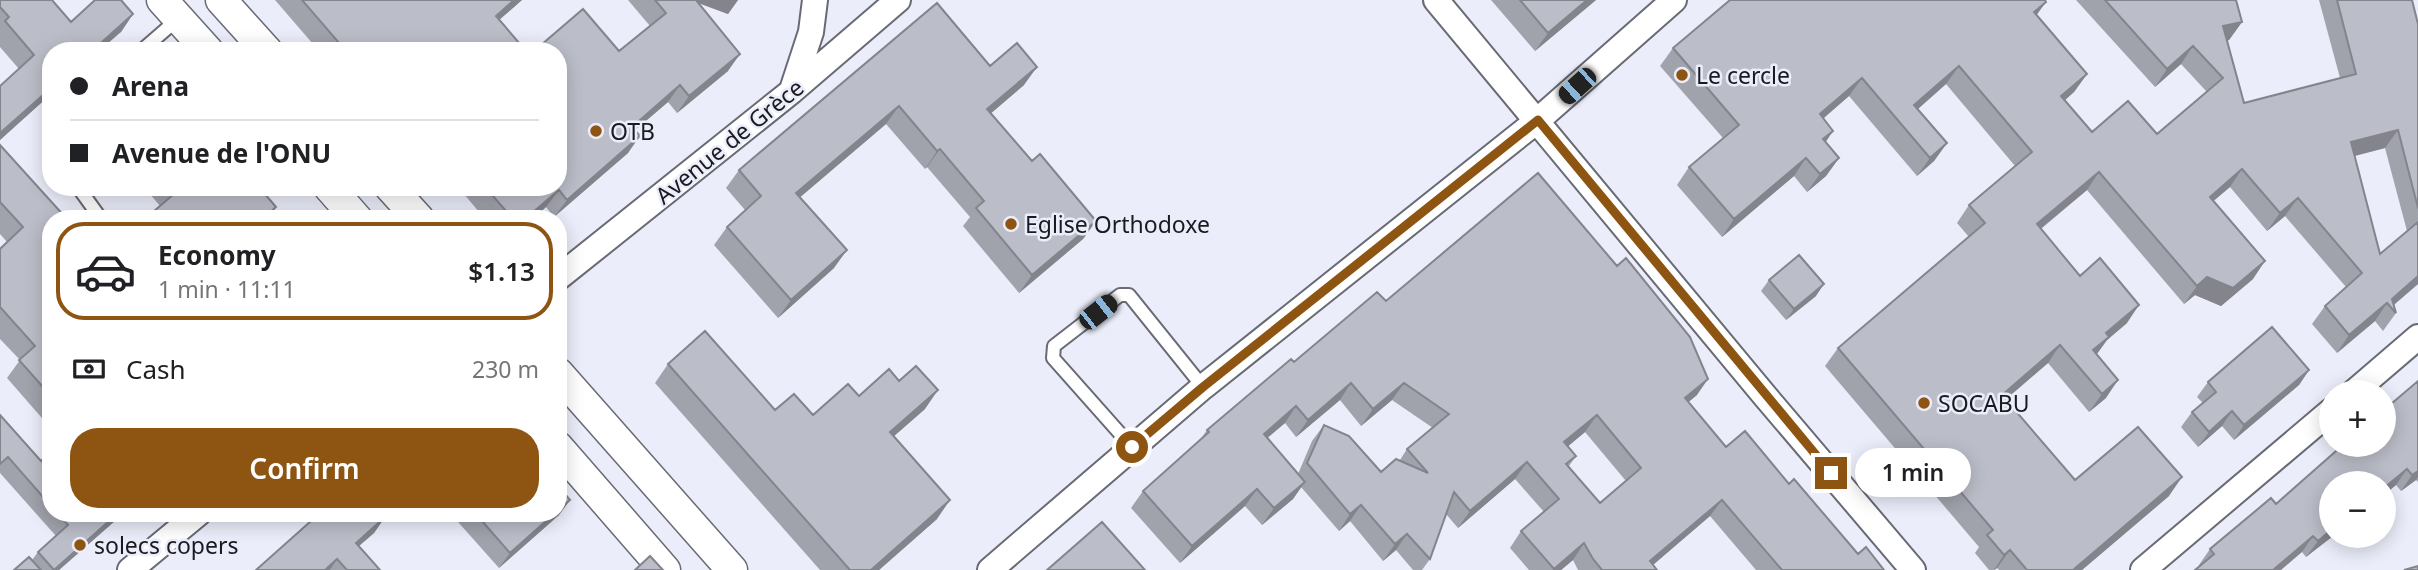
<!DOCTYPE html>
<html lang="en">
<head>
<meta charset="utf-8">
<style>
  :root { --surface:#fff; --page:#f2f2f2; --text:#202124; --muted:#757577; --line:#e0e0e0; --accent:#8e5411 }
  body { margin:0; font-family:"Noto Sans",sans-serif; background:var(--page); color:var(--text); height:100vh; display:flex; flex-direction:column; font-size:26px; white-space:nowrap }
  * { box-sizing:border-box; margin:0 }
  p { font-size:23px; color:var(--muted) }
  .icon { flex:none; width:38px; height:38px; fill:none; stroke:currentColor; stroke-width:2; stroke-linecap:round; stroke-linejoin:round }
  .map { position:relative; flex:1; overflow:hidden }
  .panel { position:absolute; left:42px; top:210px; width:525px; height:312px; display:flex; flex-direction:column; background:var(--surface); border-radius:28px; box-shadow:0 4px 18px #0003 }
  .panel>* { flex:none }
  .banner { position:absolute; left:42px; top:42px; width:525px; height:154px; border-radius:28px; box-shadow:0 4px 18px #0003; display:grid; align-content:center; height:154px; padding:0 28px; background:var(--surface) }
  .tools { position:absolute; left:2319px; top:380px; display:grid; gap:14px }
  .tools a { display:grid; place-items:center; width:77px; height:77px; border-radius:50%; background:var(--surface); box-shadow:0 4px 18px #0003; font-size:35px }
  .end { position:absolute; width:32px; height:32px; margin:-16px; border:9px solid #8e5411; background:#fff; box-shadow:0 0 0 4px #fff }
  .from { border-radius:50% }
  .bubble { position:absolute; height:49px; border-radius:24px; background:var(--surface); box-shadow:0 4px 18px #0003; font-size:23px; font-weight:600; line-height:49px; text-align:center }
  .car { position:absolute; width:21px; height:42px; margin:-21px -10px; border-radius:9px; box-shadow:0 0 5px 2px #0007; background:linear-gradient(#222 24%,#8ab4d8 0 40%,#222 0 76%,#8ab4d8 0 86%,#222 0) }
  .banner b { display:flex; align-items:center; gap:24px; height:66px; font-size:26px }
  .banner b+b { border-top:2px solid var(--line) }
  .banner i { width:18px; height:18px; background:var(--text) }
  ul { padding:12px 0 0; list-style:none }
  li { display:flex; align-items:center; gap:21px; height:98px; margin:0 14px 10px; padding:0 14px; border:4px solid transparent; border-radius:28px }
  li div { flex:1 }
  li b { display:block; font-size:26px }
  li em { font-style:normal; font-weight:600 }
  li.selected { border-color:var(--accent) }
  li>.icon { width:63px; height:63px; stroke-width:1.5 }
  .pay { display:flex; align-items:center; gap:18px; height:77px; padding:0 28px; font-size:26px }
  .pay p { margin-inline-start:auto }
  .cta { display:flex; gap:14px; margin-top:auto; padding:14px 28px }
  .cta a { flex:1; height:80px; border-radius:28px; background:var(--accent); color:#fff; font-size:28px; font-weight:600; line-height:80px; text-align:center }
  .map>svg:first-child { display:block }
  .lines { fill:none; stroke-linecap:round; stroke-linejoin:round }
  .service-casing { stroke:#686a74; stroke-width:16 }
  .minor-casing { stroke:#686a74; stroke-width:28 }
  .tertiary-casing { stroke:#686a74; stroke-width:33 }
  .service { stroke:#fff; stroke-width:12 }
  .minor { stroke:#fff; stroke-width:24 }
  .tertiary { stroke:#fff; stroke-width:30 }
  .wall { fill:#a1a3ac; fill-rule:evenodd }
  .shaded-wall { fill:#83848c }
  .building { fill:#bbbdc8; stroke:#83848c; stroke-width:2; fill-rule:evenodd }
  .route { stroke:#8e5411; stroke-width:9 }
  .poi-dot { fill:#8e5411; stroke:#ebeefa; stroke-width:2.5 }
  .labels { text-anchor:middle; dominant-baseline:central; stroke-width:5; stroke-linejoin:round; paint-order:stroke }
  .poi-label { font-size:23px; fill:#1a1b1f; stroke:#ebeefa; text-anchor:start }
  .street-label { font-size:23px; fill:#1a1b1f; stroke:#ebeefa }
</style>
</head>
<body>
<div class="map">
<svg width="2418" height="570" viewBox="0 0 2418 570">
  <rect width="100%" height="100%" fill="#ebeefa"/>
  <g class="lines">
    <g class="service-casing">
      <path id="service" d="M141,51L179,18
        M78,187L101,219
        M1132,447L1053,358L1054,346L1120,295H1129L1203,387"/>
    </g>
    <g class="minor-casing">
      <path id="minor" d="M1436,0L1765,396L1913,570
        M792,90L811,32L815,0
        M558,278L792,91L898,0
        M2354,392L2418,337
        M130,570L199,513
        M990,570L1203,387L1538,120L1674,0
        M2143,570L2331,411"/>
    </g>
    <g class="tertiary-casing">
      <path id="tertiary" d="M162,0L208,51
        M221,0L267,51
        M329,187L357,219
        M390,187L419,219
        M558,373L732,570
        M558,447L665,570"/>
    </g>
    <use href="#service" class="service"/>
    <use href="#minor" class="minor"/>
    <use href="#tertiary" class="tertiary"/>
  </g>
  <path class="wall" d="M0,0L71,22L133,14L121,32L51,51V94L0,140V86L19,69L0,47Z
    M275,0H522L499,20L526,51H319Z
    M628,0H738L728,14L699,3L728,71L677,113L668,102L635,130L628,153L554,217L546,207L533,219H485L458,187H558L619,51L650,26Z
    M1491,0H1596L1535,51Z
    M2076,0H2236L2242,22L2229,40L2227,41L2244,103L2340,78L2319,0H2412L2418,24V284L2394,305L2396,313L2383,331L2375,321L2337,353L2312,324L2325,306L2346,287L2285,216L2267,231L2230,187L2213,201L2253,279L2221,306L2195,295L2184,304L2087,190L2041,229L2080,276L2127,323L2107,340L2097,354L2106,398L2089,412L2048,363L2006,399L2075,480L2169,496L2082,570H1999L1997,568L1995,570H1989L1975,553L1979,547L1825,366L1838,348L1969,237L1957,223L1969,205L2015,166L1946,84L1918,109L1947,143L1934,161L1917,176L1849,96L1823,119L1833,131L1825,142L1839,158L1826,176L1807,192L1794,176L1722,237L1677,185L1689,167L1723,138L1660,66L1673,48L2037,15L2087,74L2074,92L2065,100L2092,132L2157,134L2207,92L2181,64L2155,87ZM2385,148L2407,231L2380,254L2355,156Z
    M990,66L1024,85L991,113L1032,161L1096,221L1083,239L1019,293L963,226L970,217L927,167L925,169L886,124L800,197L834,268L778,318L714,245L727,227L745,210L726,188L739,170Z
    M0,145L51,219V423L48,425L7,378L20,360L0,339V249L7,242L0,234Z
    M144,187H259L276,207L268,219H147L160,206Z
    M1769,280L1816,296L1786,320L1761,291Z
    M1386,301L1697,395L1688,402L1726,447L1789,484L1858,554L1884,570H1756L1710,516L1653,565L1657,570H1578L1573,560L1561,570H1529L1510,548L1521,531L1544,512L1515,479L1458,528L1446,514L1430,559L1422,570H1413L1396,550L1383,561L1350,521L1339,531L1301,487L1293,499L1262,525L1245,506L1180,563L1131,508L1143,491L1200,440L1207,430L1294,362ZM1340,400L1361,426L1392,400L1433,428L1407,449L1400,460L1381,472L1324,425L1312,441L1298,474L1267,438L1285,423L1296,437ZM1585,432L1626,481L1600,503L1569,466L1576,456L1568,446Z
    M668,364L775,410L813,415L859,396L925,409L894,436L937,519L879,570H820L655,383Z
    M2309,370L2299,385L2234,440L2222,426L2198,447L2181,427L2192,412L2203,403L2197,397L2208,382Z
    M2418,381V482L2416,480L2401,491L2396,485L2331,536H2333L2306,557L2302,552L2200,566L2199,565L2210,549L2276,504Z
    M0,415L41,461L51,456V513H124L59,570H14L32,560L38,552L56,536L0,473Z
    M570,500L559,515L499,568L450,513H558Z
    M385,517L374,533L359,546L380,570H256Z"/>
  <path class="shaded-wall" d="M514,0H522L484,33L496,16Z
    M690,0H738L728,14Z
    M1587,0H1596L1535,51L1548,33Z
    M2046,2L2033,20L2034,12Z
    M133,14L121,32L99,51H92Z
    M2242,22L2229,40L2211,45L2223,26Z
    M2193,46L2181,64L2155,87L2167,69Z
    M740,54L728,71L677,113L689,96Z
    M1959,66L1946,84L1902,123L1914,105Z
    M1037,67L1024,85L975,127L987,109Z
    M2087,74L2074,92L2049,114L2061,96Z
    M1862,78L1849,96L1807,132L1820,114Z
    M680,85L668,102L619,144L632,127Z
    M51,88V94L0,140V133Z
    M899,106L886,124L784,211L796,193Z
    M2398,130L2385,148L2338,160L2351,142Z
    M1833,131L1821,149L1823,139Z
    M640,136L628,153L554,217L567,200Z
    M1947,143L1934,161L1917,176L1930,158Z
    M940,149L927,167L925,169L937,151Z
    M1806,158L1794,176L1722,237L1734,219Z
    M1839,158L1826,176L1807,192L1820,174Z
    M2242,169L2230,187L2197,215L2210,197Z
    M2099,172L2087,190L2024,242L2037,224Z
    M559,190L546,207L533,219H525Z
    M2298,198L2285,216L2267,231L2280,213Z
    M276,207L268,219H264Z
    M1096,221L1083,239L1019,293L1032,275Z
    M847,250L834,268L778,318L791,300Z
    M2265,261L2253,279L2221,306L2195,295L2184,304L2197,286L2207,277Z
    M2418,276V284L2391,307L2392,299Z
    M1824,284L1816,296L1786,320L1794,309Z
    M2387,303L2375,321L2337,353L2349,335Z
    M2139,305L2127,323L2107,340L2096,355L2081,369L2106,333Z
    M2060,345L2048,363L1990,413L2002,395Z
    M2309,370L2299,385L2234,440L2244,425Z
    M1708,379L1697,395L1673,415L1685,398Z
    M2118,380L2106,398L2089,412L2102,394Z
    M1351,383L1340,400L1296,437L1308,420Z
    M1404,383L1392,400L1361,426L1373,409Z
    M938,390L925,409L877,451L890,432Z
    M1296,406L1285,423L1252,451L1264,434Z
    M2232,411L2222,426L2198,447L2209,432Z
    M1597,415L1585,432L1553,459L1564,442Z
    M1527,462L1515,479L1458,528L1470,511Z
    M2407,469L2396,485L2384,495V488Z
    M2418,471V477L2416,480L2401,491L2412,475Z
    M2182,477L2169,496L2082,570H2073Z
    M1305,482L1293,499L1262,525L1274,508Z
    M1257,489L1245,506L1180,563L1192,546Z
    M570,500L559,515L499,568L510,553L555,513H558V510Z
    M950,500L937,519L879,570H871Z
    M1722,500L1710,516L1647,570L1650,561Z
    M1361,505L1350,521L1339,531L1350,514Z
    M118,513H124L59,570H54Z
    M385,517L374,533L345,558L356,543Z
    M2331,530V536H2333L2306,557L2318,541Z
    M1407,534L1396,550L1383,561L1395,544Z
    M2313,536L2302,552L2281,570H2273Z
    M1584,543L1573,560L1561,570H1554Z
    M2010,550L1997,568L1994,570L2004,555Z
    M337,559L330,570H325Z"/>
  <path class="building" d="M0,0H52L71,22L95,0H121L133,14L92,51H51V88L0,133V86L34,55L5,21L9,17L0,7Z
    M302,0H514L496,16L526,51H346Z
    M655,0H696L740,54L689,96L680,85L632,127L640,136L567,200L559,190L525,219H513L485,187H558V51H534L583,9L619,51L666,13Z
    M1520,0H1587L1548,33Z
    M1730,0H2045L2046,2L2034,12L2087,74L2061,96L2092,132L2128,101L2157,134L2223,78L2193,46L2167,69L2105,0H2236L2242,22L2223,26L2244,103L2356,74L2337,0H2412L2418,24V208L2398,130L2351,142L2380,254L2418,222V276L2392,299L2396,313L2387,303L2349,335L2325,306L2362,273L2298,198L2280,213L2242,169L2210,197L2265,261L2233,288L2207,277L2197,286L2099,172L2037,224L2080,276L2100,258L2139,305L2106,333L2109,337L2093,350L2118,380L2102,394L2060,345L2002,395L2075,480L2138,427L2182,477L2073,570H2027L2010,550L2004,555L1987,535L1993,530L1838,348L1985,223L1969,205L2032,152L1959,66L1914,105L1947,143L1930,158L1862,78L1820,114L1833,131L1823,139L1839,158L1820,174L1806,158L1734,219L1689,167L1739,125L1673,48Z
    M937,3L990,66L1017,43L1037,67L987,109L1032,161L1040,154L1096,221L1032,275L976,208L984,201L940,149L937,151L899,106L796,193L847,250L791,300L727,227L761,196L739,170Z
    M0,145L67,219H51V396L19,360L35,346L0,307V249L23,227L0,202Z
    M1538,173L1617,266L1626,258L1690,337L1708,379L1685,398L1726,447L1745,431L1789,484L1794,479L1858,554L1866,547L1884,570H1782L1722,500L1650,561L1657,570H1602L1593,559L1584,543L1554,569L1521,531L1559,499L1527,462L1470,511L1454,492L1430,559L1407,534L1395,544L1361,505L1350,514L1307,463L1324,425L1349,436L1381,472L1396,459L1428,473L1407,449L1449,414L1404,383L1373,409L1351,383L1308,420L1296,406L1264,434L1305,482L1274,508L1257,489L1192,546L1143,491L1209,432L1207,430L1291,359L1294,362L1377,292L1386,301ZM1597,415L1641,468L1600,503L1566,464L1576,456L1564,442Z
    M168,187H259L276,207L265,217L267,219H149L147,217L174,194Z
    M1799,255L1824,284L1794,309L1769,280Z
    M2272,327L2309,370L2244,425L2232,411L2209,432L2192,412L2216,392L2208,382Z
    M705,331L775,410L794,394L813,415L848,384L859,396L889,369L899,381L916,366L938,390L890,432L950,500L871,570H850L668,364Z
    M2418,381V471L2412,475L2407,469L2384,488V483H2331V530L2318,541L2313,536L2273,570H2195L2214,554L2210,549L2271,498L2276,504L2344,444H2384V410Z
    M0,415L41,461L49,454L51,456V506L8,457L0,464Z
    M558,486L570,500L558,510Z
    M57,513H118L54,570L38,552L68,525Z
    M320,513H381L385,517L356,543L380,570H347L337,559L325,570H256Z
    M475,513H555L510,553Z
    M1102,522L1145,570H1047Z
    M650,556L663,570H635Z
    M29,557L41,570H14Z
    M2418,566V570H2404Z"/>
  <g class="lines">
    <path class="route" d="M1132,447L1203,387L1538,120L1831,473"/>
  </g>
  <g class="poi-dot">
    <circle cx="1682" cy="75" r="7"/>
    <circle cx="596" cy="131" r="7"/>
    <circle cx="1011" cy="224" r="7"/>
    <circle cx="1924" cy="403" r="7"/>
    <circle cx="80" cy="545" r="7"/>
  </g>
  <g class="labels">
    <g class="poi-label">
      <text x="1696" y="75">Le cercle</text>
      <text x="610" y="131">OTB</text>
      <text x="1025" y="224">Eglise Orthodoxe</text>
      <text x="1938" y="403">SOCABU</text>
      <text x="94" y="545">solecs copers</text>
    </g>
    <g class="street-label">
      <text transform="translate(729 141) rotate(-39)">Avenue de Grèce</text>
    </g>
  </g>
</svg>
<div class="tools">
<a>+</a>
<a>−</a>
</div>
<i class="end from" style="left:1132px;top:447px"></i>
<i class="end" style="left:1831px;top:473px"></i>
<div class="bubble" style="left:1855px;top:448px;width:116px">1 min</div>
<i class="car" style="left:1577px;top:86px;rotate:228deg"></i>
<i class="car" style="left:1098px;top:312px;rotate:52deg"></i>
<div class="banner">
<b><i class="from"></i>Arena</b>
<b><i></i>Avenue de l'ONU</b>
</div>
<section class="panel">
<ul>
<li class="selected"><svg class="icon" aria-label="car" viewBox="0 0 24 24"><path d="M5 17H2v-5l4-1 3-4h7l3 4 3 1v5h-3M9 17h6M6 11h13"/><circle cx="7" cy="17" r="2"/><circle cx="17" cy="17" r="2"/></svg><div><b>Economy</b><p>1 min · 11:11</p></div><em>$1.13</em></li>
</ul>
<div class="pay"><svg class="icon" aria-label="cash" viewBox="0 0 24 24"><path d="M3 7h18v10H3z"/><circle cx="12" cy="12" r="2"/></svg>Cash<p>230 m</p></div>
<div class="cta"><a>Confirm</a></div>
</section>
</div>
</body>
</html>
